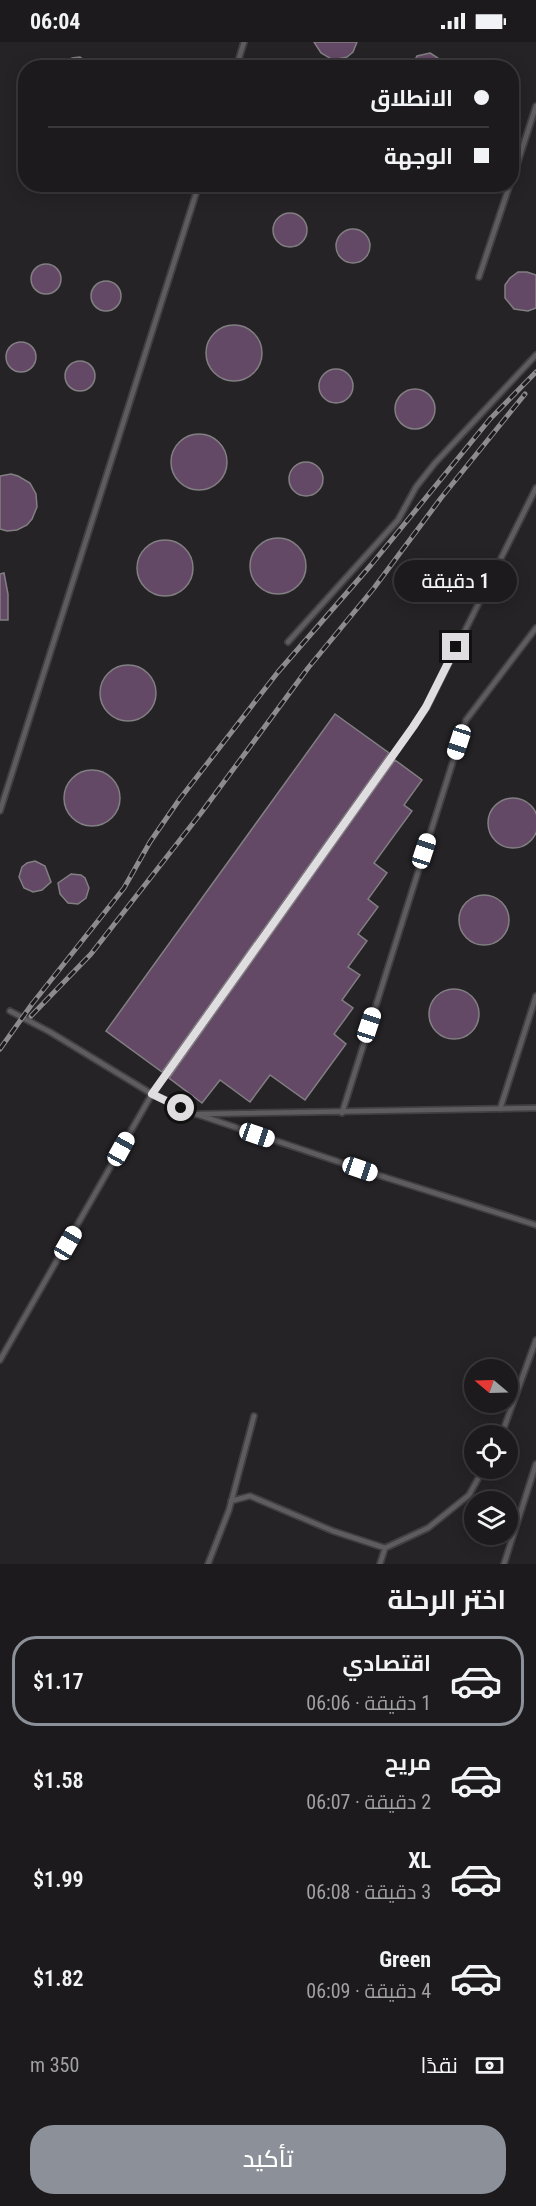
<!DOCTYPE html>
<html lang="ar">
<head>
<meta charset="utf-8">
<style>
  :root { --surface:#1c1a1c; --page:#292729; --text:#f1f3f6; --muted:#a0a1a3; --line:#3a383b; --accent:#8c9099 }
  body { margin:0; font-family:"Roboto Condensed",Cairo,sans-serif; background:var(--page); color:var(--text); direction:rtl; height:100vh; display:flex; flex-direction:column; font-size:22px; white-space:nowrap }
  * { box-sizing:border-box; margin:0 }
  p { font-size:20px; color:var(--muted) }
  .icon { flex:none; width:33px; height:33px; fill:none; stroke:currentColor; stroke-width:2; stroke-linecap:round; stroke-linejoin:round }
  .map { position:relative; height:1522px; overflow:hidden; direction:ltr }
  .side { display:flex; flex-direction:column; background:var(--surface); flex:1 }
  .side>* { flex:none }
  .top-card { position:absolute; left:18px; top:18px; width:501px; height:132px; border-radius:24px; box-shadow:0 3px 15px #0003,0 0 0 2px var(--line); direction:rtl; display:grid; align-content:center; height:132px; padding:0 30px; background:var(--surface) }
  .needle { width:39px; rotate:289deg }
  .fabs { position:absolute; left:464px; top:1317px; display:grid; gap:12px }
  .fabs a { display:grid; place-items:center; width:54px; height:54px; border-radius:50%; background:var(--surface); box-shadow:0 3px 15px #0003,0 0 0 2px var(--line); font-size:30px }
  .end { position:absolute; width:27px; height:27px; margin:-14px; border:8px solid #dfdddf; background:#111; box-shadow:0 0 0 3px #111 }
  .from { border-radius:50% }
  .bubble { position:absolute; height:42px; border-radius:21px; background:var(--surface); box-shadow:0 3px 15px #0003,0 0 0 2px var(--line); font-size:20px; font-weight:600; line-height:42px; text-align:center; direction:rtl }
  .car { position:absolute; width:18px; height:36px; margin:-18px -9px; border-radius:8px; box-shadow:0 0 4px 2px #0007; background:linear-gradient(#fff 24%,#345 0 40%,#fff 0 76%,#345 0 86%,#fff 0) }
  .top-card b { display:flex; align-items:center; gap:21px; height:57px; font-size:22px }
  .top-card b+b { border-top:2px solid var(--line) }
  .top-card i { width:15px; height:15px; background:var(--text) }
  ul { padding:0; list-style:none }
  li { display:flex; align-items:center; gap:18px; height:90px; margin:0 12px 9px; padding:0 18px; border:3px solid transparent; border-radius:24px }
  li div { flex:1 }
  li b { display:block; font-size:22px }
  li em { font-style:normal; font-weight:600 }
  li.selected { border-color:var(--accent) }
  li>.icon { width:54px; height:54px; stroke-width:1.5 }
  h2 { padding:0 30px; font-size:27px; line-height:72px }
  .pay { display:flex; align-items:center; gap:15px; height:66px; padding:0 30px; font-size:22px }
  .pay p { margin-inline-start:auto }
  .button { display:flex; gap:12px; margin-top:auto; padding:12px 30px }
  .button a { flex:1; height:69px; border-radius:24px; background:var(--accent); color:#fff; font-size:24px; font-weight:600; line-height:69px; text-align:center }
  .status { display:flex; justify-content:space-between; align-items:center; height:42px; padding:0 30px; background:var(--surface); direction:ltr }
  .status svg { height:16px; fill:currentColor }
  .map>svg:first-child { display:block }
  .building { fill:#644966; stroke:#817f82; stroke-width:1.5 }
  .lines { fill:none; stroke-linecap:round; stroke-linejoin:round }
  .lane-casing { stroke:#403f41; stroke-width:8 }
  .lane { stroke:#5e5c5f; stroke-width:4.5 }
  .rail-casing { stroke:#8d8b8e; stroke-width:5 }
  .rail { stroke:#1c1a1c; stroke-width:3; stroke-dasharray:9; stroke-linecap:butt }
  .route { stroke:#dfdddf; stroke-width:8 }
</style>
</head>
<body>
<div class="status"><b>06:04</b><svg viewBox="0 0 49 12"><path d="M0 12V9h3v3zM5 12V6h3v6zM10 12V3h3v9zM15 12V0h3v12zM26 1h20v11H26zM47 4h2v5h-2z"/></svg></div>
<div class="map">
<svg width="536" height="1522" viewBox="0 0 536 1522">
  <rect width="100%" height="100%" fill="#252326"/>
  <path class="building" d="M314,0H357L353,10L347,15L333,18L321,11Z
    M430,11L438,16L443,26H411L417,14Z
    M80,15L95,26H55L72,16Z
    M273 188a17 17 0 1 1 34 0a17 17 0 1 1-34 0Z
    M336 204a17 17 0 1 1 34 0a17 17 0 1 1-34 0Z
    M31 237a15 15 0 1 1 30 0a15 15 0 1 1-30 0Z
    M518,230H527L536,233V266L528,269L514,267L505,256V243L510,236Z
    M91 254a15 15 0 1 1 30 0a15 15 0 1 1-30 0Z
    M206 311a28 28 0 1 1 56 0a28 28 0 1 1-56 0Z
    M6 315a15 15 0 1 1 30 0a15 15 0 1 1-30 0Z
    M65 334a15 15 0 1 1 30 0a15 15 0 1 1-30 0Z
    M319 344a17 17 0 1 1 34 0a17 17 0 1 1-34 0Z
    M395 367a20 20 0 1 1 40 0a20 20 0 1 1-40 0Z
    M171 420a28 28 0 1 1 56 0a28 28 0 1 1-56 0Z
    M289 437a17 17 0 1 1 34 0a17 17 0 1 1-34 0Z
    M11,432L18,434L30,441L36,452L37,465L32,477L27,483L17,488L7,489L0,487V434Z
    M250 524a28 28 0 1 1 56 0a28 28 0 1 1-56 0Z
    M137 526a28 28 0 1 1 56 0a28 28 0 1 1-56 0Z
    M4,531L8,552V578H0V532Z
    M100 651a28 28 0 1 1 56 0a28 28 0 1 1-56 0Z
    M335,672L389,711L162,1030L106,989Z
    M395,718L422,738L404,763L412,769L374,821L387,831L368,857L378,865L358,892L367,899L348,925L360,933L342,958L353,966L334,992L346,1002L305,1058L270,1033L250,1060L220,1038L202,1061L169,1036Z
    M64 756a28 28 0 1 1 56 0a28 28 0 1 1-56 0Z
    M488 781a25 25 0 1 1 50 0a25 25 0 1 1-50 0Z
    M35,819L45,824L51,840L42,848L33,850L24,846L19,835L22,825L27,821Z
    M71,832L81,833L85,836L89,846L86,856L78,862L68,861L60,852L58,841Z
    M459 878a25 25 0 1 1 50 0a25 25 0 1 1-50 0Z
    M429 972a25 25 0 1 1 50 0a25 25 0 1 1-50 0Z"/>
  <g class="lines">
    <g class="lane-casing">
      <path id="lane" d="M236,26L244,0
        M512,138L536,64
        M479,235L510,142
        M288,600L398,478L416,445L435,421L536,313
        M0,769L199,142
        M10,969L50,990L152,1052L196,1072L381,1134L536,1183
        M500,1067L536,954
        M342,1071L466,678L536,586
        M200,1072L536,1066
        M0,1318L152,1052L427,665L536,446
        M501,1394L536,1298
        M231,1459L250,1454L333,1489L385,1506L428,1486L469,1453L484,1426
        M208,1522L229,1468L254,1374
        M380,1522L385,1506
        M504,1522L536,1422"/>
    </g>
    <use href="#lane" class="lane"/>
    <g class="rail-casing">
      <path id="rail" d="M31,974L91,912L201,771L308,626L374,546L441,456L525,352
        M0,1007L32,962L124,846L150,800L179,758L278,630L371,523L490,377L536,330"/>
    </g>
    <use href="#rail" class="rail"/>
  </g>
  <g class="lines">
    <path class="route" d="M181,1066L152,1052L413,685L426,665L456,605"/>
  </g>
</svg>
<div class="fabs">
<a><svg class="needle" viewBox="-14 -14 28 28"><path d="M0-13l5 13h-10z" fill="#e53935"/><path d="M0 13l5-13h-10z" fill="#a0a1a3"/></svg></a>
<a><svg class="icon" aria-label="locate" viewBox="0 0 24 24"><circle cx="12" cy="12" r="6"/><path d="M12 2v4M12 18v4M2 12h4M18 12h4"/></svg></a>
<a><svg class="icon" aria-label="layers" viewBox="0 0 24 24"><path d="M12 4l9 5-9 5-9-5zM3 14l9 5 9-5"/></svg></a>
</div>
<i class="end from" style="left:181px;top:1066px"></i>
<i class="end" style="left:456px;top:605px"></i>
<div class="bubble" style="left:394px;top:518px;width:123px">1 دقيقة</div>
<i class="car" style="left:459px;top:700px;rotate:198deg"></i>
<i class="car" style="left:424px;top:809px;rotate:18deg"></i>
<i class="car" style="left:369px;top:983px;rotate:18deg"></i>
<i class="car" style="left:257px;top:1093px;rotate:109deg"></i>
<i class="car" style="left:121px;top:1107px;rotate:29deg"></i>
<i class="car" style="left:360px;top:1127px;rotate:109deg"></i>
<i class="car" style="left:68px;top:1201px;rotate:30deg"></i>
<div class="top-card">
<b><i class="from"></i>الانطلاق</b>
<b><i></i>الوجهة</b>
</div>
</div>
<section class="side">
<h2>اختر الرحلة</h2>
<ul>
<li class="selected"><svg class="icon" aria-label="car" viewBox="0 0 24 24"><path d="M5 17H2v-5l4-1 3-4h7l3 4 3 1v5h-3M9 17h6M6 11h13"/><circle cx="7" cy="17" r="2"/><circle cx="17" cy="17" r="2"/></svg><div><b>اقتصادي</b><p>1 دقيقة · 06:06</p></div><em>$1.17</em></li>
<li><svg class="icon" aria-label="car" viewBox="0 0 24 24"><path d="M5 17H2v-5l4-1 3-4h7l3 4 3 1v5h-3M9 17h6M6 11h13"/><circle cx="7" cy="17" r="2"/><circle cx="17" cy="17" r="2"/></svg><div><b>مريح</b><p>2 دقيقة · 06:07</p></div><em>$1.58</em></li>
<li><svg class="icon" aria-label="car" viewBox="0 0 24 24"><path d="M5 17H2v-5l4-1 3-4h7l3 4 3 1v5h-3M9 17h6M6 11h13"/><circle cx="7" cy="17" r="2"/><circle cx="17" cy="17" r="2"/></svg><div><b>XL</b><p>3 دقيقة · 06:08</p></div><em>$1.99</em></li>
<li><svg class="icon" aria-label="car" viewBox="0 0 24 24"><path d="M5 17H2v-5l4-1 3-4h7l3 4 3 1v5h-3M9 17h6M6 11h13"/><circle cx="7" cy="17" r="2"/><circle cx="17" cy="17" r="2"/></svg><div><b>Green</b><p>4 دقيقة · 06:09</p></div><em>$1.82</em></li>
</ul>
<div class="pay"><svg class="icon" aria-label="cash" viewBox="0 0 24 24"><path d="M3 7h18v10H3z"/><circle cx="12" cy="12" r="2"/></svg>نقدًا<p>350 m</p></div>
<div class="button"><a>تأكيد</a></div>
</section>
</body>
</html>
